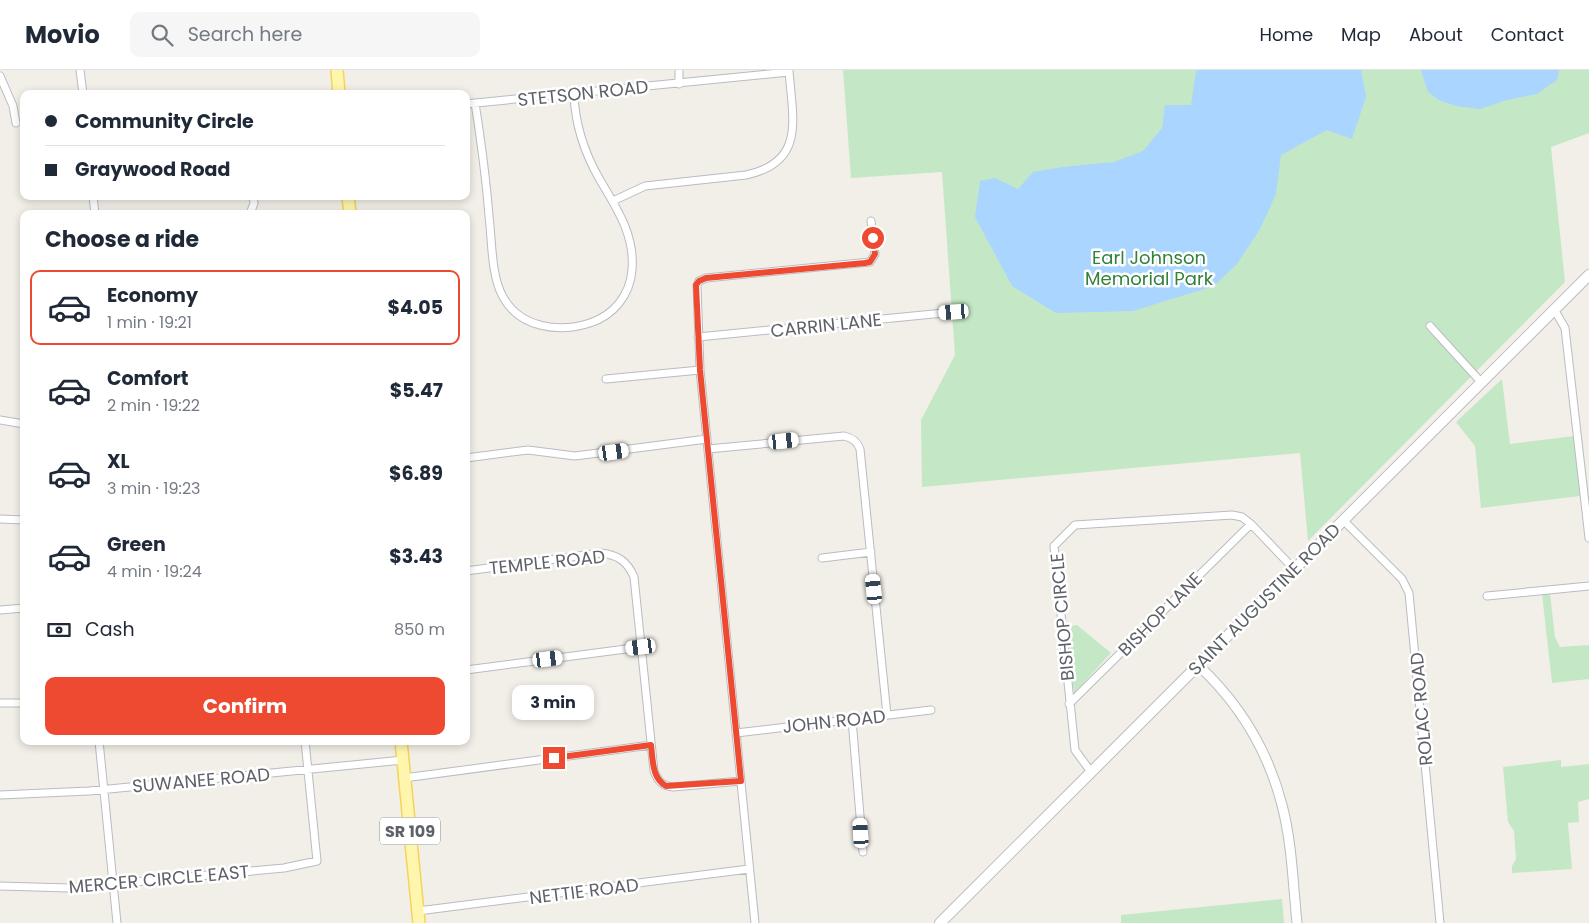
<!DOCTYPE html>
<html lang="en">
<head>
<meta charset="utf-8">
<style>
  :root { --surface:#fff; --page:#f6f6f7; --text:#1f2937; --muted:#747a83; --line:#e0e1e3; --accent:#ed4a31 }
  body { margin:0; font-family:Poppins,sans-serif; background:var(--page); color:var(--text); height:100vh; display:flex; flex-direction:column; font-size:19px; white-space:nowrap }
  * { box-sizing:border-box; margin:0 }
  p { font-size:16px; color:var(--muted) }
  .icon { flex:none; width:28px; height:28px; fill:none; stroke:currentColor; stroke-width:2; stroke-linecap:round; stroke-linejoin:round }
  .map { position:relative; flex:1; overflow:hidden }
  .drawer { position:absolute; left:20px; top:140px; width:450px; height:535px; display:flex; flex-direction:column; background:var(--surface); border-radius:10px; box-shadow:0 2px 8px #0003 }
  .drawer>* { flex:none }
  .banner { position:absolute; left:20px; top:20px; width:450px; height:110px; border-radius:10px; box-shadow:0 2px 8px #0003; display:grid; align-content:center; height:110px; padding:0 25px; background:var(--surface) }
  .end { position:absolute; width:22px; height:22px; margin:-11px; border:6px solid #ed4a31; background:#fff; box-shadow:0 0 0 2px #fff }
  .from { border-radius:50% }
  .bubble { position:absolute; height:35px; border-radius:10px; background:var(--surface); box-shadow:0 2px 8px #0003; font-size:16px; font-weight:700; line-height:35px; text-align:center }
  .car { position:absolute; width:15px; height:30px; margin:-15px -8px; border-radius:6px; box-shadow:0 0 4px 1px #0007; background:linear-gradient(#fff 24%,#345 0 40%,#fff 0 76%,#345 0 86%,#fff 0) }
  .banner b { display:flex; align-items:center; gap:18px; height:48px; font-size:19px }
  .banner b+b { border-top:1px solid var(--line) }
  .banner i { width:12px; height:12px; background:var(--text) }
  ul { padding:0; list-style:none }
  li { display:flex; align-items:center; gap:15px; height:75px; margin:0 10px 8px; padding:0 15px; border:2px solid transparent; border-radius:10px }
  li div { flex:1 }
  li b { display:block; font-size:19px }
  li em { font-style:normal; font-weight:700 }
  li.selected { border-color:var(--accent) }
  li>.icon { width:45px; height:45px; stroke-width:1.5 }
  h2 { padding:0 25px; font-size:22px; line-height:60px }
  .pay { display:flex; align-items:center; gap:12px; height:55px; padding:0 25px; font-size:19px }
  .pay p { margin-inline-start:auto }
  .button { display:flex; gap:10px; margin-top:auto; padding:10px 25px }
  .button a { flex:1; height:58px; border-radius:10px; background:var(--accent); color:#fff; font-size:20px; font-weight:700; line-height:58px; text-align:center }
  header { display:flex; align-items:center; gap:30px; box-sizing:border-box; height:70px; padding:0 25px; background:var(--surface); border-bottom:1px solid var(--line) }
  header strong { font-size:24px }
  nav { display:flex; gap:28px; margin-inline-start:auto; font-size:18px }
  .search { width:350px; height:45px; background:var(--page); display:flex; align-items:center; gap:12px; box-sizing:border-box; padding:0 18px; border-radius:10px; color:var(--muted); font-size:19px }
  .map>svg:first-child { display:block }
  .green { fill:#c4e8c6 }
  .water { fill:#a9d5ff }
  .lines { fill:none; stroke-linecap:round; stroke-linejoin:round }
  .minor-casing { stroke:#b9bcc1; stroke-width:9 }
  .tertiary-casing { stroke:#b9bcc1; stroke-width:11 }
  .secondary-casing { stroke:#babdc3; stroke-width:12 }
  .primary-casing { stroke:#f5d35c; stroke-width:14 }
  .minor { stroke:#fff; stroke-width:7 }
  .tertiary { stroke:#fff; stroke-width:9 }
  .secondary { stroke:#fff; stroke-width:10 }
  .primary { stroke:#fff6ae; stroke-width:11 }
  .route { stroke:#ed4a31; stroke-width:6 }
  .labels { text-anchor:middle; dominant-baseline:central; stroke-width:5; stroke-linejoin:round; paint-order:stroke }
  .shield { fill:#fff; stroke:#8e9195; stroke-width:1 }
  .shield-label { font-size:16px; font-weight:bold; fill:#5e6268 }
  .street-label { font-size:18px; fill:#5e6268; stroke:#fff }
  .park-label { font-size:18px; fill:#32823a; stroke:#fff }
</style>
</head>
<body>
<header>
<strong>Movio</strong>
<div class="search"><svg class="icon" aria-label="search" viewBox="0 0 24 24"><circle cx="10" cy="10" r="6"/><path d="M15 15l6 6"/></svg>Search here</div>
<nav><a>Home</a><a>Map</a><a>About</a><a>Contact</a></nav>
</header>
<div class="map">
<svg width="1589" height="853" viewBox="0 0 1589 853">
  <rect width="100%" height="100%" fill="#f1efe7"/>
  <path class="green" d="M843,0H1589V63L1551,77L1565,212L1308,471L1300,383L922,417L921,350L955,285L942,102L851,108Z
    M1502,309L1510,374L1574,366L1580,426L1481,438L1475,376L1456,352Z
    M1542,524H1550L1555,567L1560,577L1589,575V609L1552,613Z
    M1077,555L1111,583L1074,623L1067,557Z
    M1561,690V697L1589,694V729L1578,732L1579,752L1568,753L1572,799L1512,803V796L1516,789L1514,761L1508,752L1503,697Z
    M1282,829L1284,853H1121V845Z"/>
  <path class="water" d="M1200,0H1361L1366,27L1352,69L1327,60L1281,85L1276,124L1260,159L1237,194L1214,216L1133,241L1056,243L1012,216L975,147L980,111L995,108L1018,119L1033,102L1062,97L1114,92L1143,81L1162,58L1165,35H1191L1196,1Z
    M1421,0H1559L1557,10L1537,24L1507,30L1480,39L1456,36L1439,30L1428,22Z"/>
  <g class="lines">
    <g class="minor-casing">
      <path id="minor" d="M80,0L83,24
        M0,6L13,36L16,53
        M679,14V0
        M475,33C481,71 486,108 489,146C492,170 491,206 503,227C520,258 559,263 590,253C614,245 630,225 632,200C635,165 617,139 600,110C585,84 575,54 574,24
        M466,34L789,2
        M93,126L95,144
        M613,131L645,116L746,105C807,92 792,47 789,0
        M250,144L254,133L253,126
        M1554,239L1565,258L1589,468
        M1430,256L1481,312
        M698,267L954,242
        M606,309L700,300
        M0,350L24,354
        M708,379L844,366C852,368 857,371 860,379L887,645
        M466,388L528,380L575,386L707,369
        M0,449L24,450
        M1343,450L1402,509L1409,523L1440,853
        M822,488L871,482
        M466,501L601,483C618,485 627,491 634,507L654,701C658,711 662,716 673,717L741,711
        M1487,526L1589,516
        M0,540L24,538
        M466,600L641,577
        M0,633H24
        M1069,634L1251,454
        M852,649L863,782
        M736,663L931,640
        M99,671L117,853
        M1091,702L1075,680L1054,476L1075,455L1232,445L1242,447L1251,454L1294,499
        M404,708L651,675
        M0,725L89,721L403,690
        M0,816L69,818L113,814L284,798L317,791L305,671
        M418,841L749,799
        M755,853L700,300L697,215L699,211L706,208L870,192L875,184L871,151"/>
    </g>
    <g class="tertiary-casing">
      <path id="tertiary" d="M1198,595C1239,633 1268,681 1282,735C1292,773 1293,814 1297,853"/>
    </g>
    <g class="secondary-casing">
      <path id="secondary" d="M940,853L1589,205"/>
    </g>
    <g class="primary-casing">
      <path id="primary" d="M337,0L339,24
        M348,126L350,144
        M401,671L419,853"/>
    </g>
    <use href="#minor" class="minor"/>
    <use href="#tertiary" class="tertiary"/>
    <use href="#secondary" class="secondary"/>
    <use href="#primary" class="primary"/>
  </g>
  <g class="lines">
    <path class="route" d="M554,688L651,675C653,691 652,708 666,716L741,711L700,300L696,215L699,211L706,208L865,193L870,192L875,184L873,168"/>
  </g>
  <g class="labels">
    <rect class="shield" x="380" y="747.5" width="60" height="27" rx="4"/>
    <g class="shield-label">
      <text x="410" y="761">SR 109</text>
    </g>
    <g class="street-label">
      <text transform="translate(583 23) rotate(-6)">STETSON ROAD</text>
      <text transform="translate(826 255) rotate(-6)">CARRIN LANE</text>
      <text transform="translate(547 492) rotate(-6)">TEMPLE ROAD</text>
      <text transform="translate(1264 529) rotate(-45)">SAINT AUGUSTINE ROAD</text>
      <text transform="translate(1160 544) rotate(-45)">BISHOP LANE</text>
      <text transform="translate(1062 547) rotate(-95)">BISHOP CIRCLE</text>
      <text transform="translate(1421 639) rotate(-95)">ROLAC ROAD</text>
      <text transform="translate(834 651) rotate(-6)">JOHN ROAD</text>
      <text transform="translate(201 710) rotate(-5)">SUWANEE ROAD</text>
      <text transform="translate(159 809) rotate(-5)">MERCER CIRCLE EAST</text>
      <text transform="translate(584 821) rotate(-7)">NETTIE ROAD</text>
    </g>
    <g class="park-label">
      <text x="1149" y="187">Earl Johnson<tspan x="1149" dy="21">Memorial Park</tspan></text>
    </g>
  </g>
</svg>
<i class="end from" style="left:873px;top:168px"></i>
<i class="end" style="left:554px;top:688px"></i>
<div class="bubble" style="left:512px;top:615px;width:82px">3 min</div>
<i class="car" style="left:954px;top:242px;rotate:266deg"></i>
<i class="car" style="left:784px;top:371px;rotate:84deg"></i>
<i class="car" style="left:614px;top:382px;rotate:82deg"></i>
<i class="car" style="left:874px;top:519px;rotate:354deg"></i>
<i class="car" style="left:641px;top:577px;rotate:263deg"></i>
<i class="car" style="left:548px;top:589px;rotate:83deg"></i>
<i class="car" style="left:861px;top:763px;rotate:356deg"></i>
<div class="banner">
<b><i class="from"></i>Community Circle</b>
<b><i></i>Graywood Road</b>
</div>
<section class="drawer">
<h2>Choose a ride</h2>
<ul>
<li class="selected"><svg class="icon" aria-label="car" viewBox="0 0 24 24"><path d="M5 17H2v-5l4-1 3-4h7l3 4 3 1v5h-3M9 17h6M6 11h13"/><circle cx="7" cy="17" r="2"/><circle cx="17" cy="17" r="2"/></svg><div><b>Economy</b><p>1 min · 19:21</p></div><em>$4.05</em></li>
<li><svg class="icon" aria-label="car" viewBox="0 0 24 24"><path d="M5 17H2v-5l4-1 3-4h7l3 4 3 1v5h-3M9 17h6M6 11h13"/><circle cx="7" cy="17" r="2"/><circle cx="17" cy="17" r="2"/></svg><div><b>Comfort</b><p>2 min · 19:22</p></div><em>$5.47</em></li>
<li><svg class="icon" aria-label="car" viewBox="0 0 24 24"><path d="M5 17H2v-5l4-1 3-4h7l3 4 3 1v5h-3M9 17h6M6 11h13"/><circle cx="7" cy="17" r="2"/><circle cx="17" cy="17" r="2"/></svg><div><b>XL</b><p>3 min · 19:23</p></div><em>$6.89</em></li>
<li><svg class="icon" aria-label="car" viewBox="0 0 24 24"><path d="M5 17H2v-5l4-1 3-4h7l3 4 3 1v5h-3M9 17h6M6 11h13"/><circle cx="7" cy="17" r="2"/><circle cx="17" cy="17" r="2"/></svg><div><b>Green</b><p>4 min · 19:24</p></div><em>$3.43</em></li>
</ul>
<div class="pay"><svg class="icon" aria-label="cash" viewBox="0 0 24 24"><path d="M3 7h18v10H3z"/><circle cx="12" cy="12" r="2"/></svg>Cash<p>850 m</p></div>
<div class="button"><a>Confirm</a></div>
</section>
</div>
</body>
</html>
